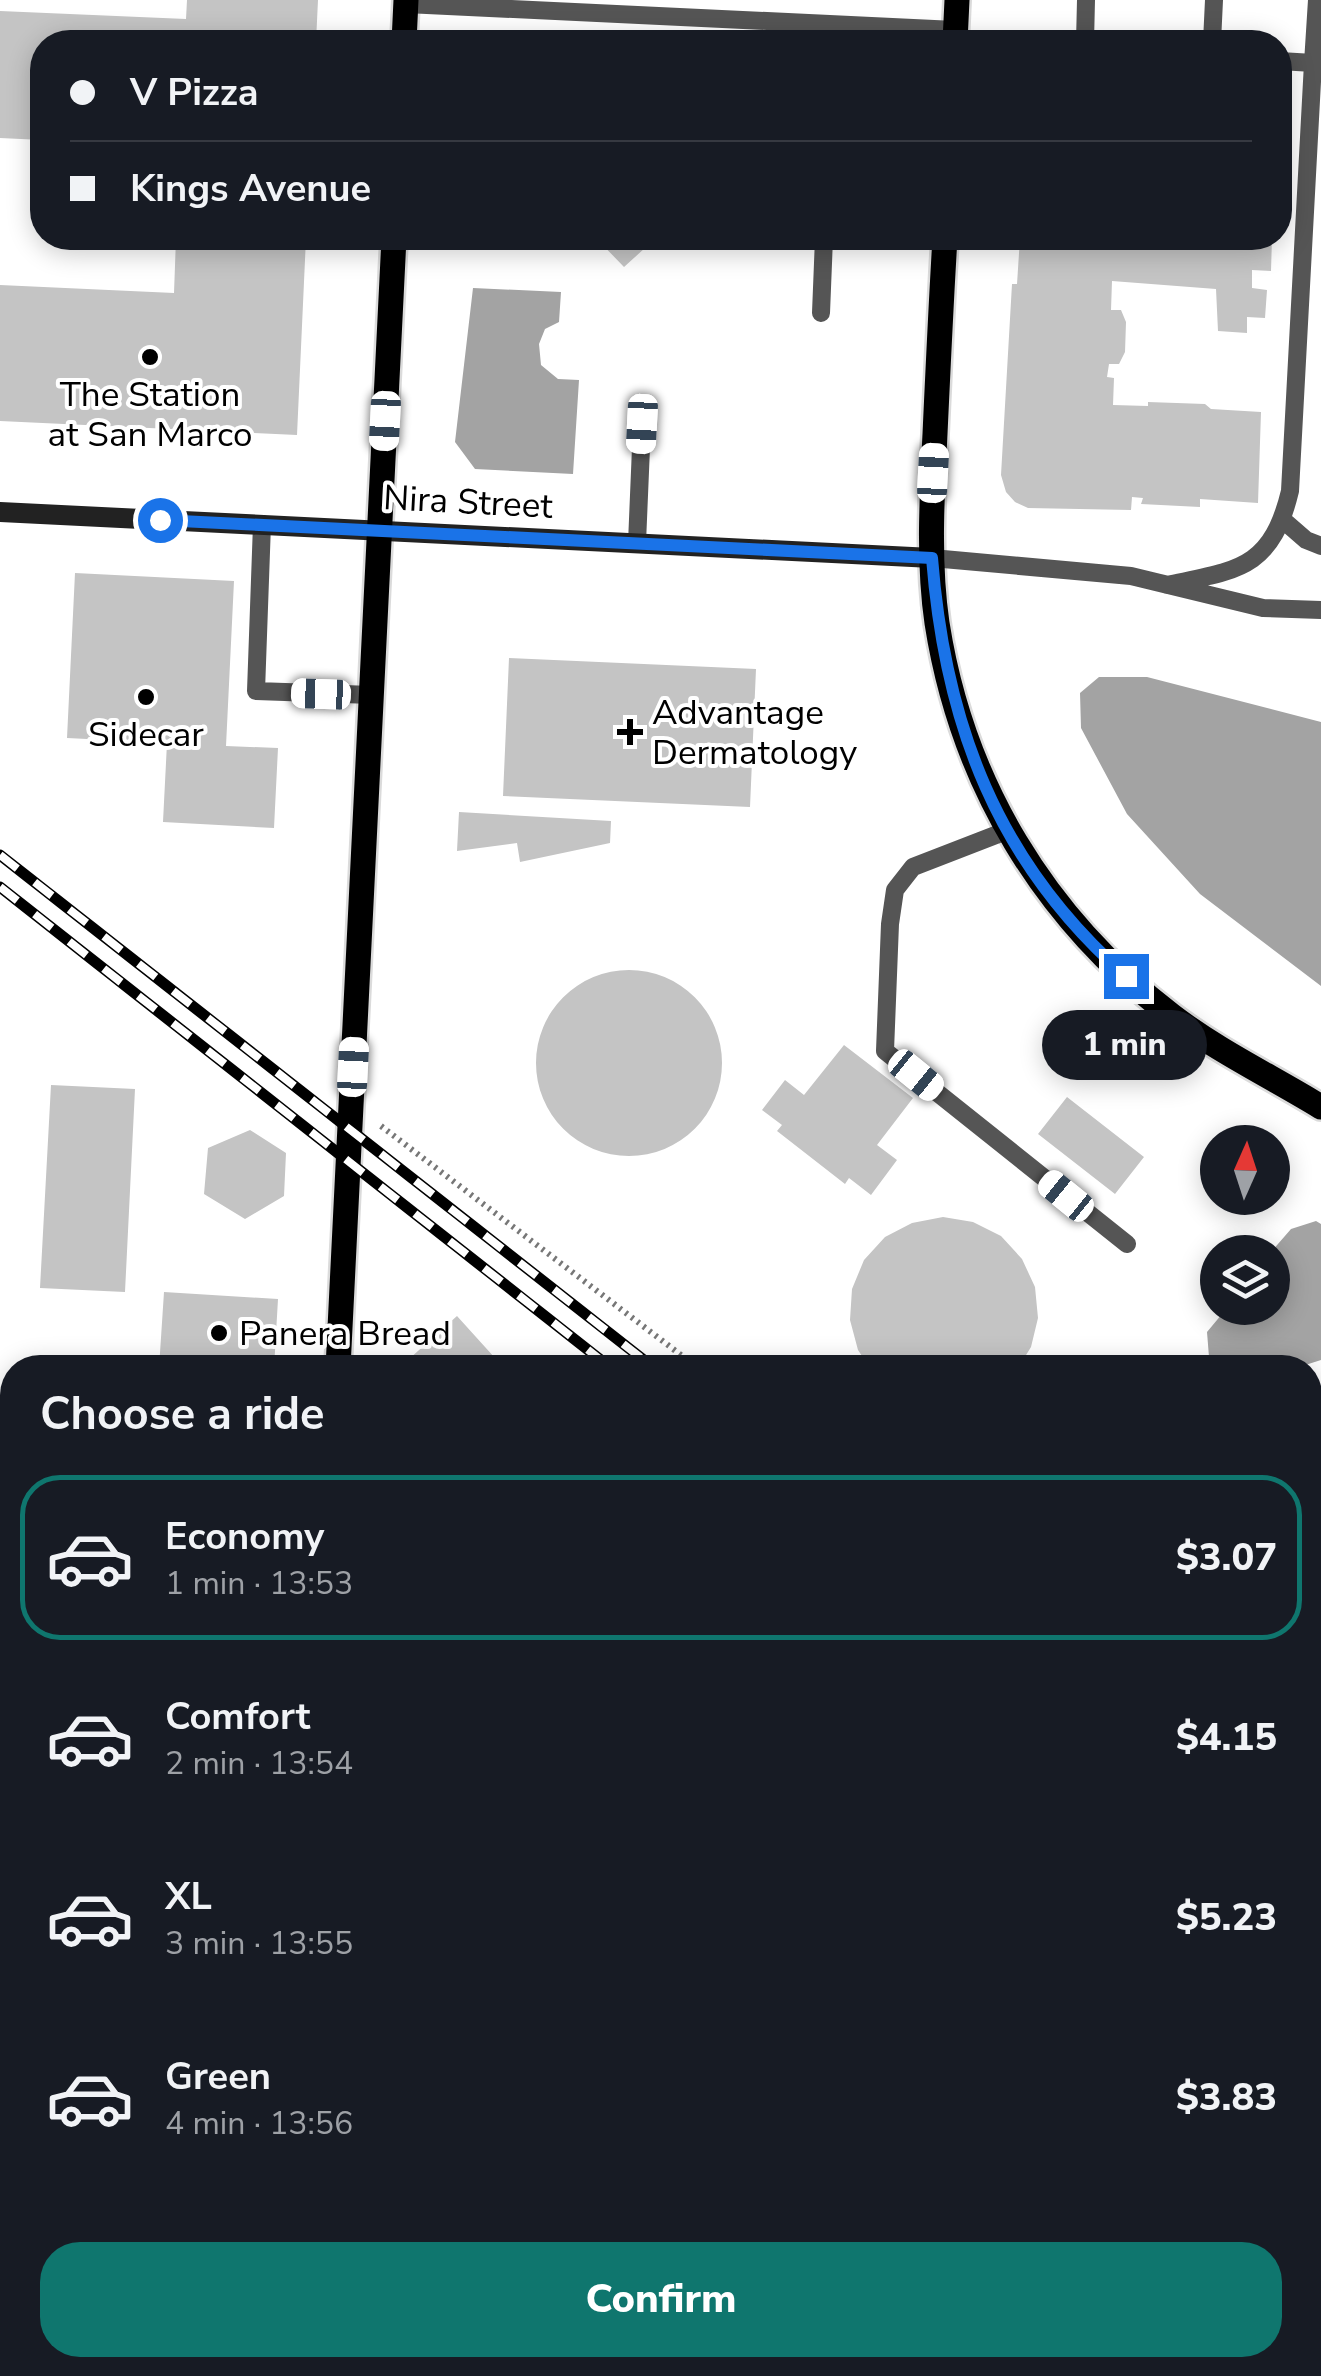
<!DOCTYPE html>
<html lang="en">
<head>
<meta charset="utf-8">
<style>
  :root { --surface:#171b24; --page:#20242c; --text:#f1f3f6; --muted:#9ea1a6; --line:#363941; --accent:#0f766e }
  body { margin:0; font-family:"Nunito Sans",sans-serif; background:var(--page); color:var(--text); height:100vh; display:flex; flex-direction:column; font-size:38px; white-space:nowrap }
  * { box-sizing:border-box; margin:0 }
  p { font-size:32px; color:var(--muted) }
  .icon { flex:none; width:55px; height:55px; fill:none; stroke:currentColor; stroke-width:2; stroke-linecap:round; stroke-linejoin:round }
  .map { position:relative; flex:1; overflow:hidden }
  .side { position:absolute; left:0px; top:1355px; width:1322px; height:1022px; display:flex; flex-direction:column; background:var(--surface); border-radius:40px 40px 0 0; box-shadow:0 5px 25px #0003 }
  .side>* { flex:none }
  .banner { position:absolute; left:30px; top:30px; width:1262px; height:220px; border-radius:40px; box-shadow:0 5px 25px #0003; display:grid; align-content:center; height:220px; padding:0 40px; background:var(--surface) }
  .needle { width:65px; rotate:3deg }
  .buttons { position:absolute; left:1200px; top:1125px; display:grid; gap:20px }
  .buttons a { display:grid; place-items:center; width:90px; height:90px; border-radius:50%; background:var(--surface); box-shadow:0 5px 25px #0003; font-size:50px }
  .end { position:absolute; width:45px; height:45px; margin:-22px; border:12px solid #1a73e8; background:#fff; box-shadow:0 0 0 5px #fff }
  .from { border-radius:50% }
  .bubble { position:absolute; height:70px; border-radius:35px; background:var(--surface); box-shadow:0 5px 25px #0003; font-size:32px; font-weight:800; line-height:70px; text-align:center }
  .car { position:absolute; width:30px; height:60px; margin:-30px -15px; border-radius:12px; box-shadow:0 0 8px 2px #0007; background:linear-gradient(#fff 24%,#345 0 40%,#fff 0 76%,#345 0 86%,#fff 0) }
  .banner b { display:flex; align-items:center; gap:35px; height:95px; font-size:38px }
  .banner b+b { border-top:2px solid var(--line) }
  .banner i { width:25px; height:25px; background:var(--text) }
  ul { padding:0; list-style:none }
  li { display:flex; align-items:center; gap:30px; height:165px; margin:0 20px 15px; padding:0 20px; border:5px solid transparent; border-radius:40px }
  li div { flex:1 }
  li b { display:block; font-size:38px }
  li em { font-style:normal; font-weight:800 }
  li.active { border-color:var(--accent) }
  li>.icon { width:90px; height:90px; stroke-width:1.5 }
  h2 { padding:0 40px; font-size:45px; line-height:120px }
  .action { display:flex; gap:20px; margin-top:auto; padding:20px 40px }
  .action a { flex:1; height:115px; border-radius:40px; background:var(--accent); color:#fff; font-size:40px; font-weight:800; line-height:115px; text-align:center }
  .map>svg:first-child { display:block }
  .green { fill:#dcdcdc }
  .water { fill:#a3a3a3 }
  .building { fill:#c4c4c4 }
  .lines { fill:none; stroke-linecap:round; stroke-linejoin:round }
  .primary-casing { stroke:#dbdbdb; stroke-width:30 }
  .path { stroke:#777; stroke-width:6; stroke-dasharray:2.5 5; stroke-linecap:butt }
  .lane { stroke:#555; stroke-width:18 }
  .street { stroke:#555; stroke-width:20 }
  .secondary { stroke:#222; stroke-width:20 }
  .primary { stroke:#000; stroke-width:25 }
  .rail-casing { stroke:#000; stroke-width:11 }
  .rail { stroke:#fff; stroke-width:8; stroke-dasharray:22; stroke-linecap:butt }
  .route { stroke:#1a73e8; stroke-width:12 }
  .poi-dot { fill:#000; stroke:#fff; stroke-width:4 }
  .labels { text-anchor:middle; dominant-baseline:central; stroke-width:8; stroke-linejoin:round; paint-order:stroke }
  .poi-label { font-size:35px; fill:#000; stroke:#fff }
  .street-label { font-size:35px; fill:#000; stroke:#fff }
</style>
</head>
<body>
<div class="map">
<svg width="1321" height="2376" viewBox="0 0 1321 2376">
  <rect width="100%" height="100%" fill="#fff"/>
  <path class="green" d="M1310,1964L1321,1974V2376H1213L1211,2365H1310Z
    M398,2365H1178L1126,2376H575Z"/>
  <path class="water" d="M473,288L561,292L559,322L545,329L539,344L541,365L558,379L579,380L573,474L475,469L455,442Z
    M1099,677H1147L1321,722V986L1200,894L1127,814L1081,728L1080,693Z
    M1316,1221L1321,1224V1360L1299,1367H1222L1209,1357L1207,1332L1227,1308H1272L1271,1252L1291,1229Z"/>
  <path class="building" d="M187,0H318L316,42H42V140L0,138V11L186,19Z
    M176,238H306L297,435L0,421V285L174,293Z
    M596,238H656L624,267Z
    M1020,238H1272L1271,271L1252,270V288L1267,290L1265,318L1247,317V333L1218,331L1216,289L1112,281L1111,310H1121L1126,322L1125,352L1119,364H1109L1107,377L1114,378L1113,405L1148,406V402L1205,404L1211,409L1261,412L1258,503L1200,499V507L1141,504L1143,498L1132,497L1131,510L1028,508L1015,502L1006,492L1001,475L1012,284H1017Z
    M75,573L234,581L226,746L278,748L274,828L163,822L167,743L67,738Z
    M509,658L756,669L750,807L503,796Z
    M459,812L611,821L610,843L520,862L517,843L457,851Z
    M536 1063a93 93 0 1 1 186 0a93 93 0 1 1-186 0Z
    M844,1045L913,1098L877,1145L897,1160L871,1195L849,1178L845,1184L777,1131L782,1125L762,1110L785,1080L804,1095Z
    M51,1085L135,1089L125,1292L40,1288Z
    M1067,1097L1144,1157L1115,1194L1038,1134Z
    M250,1130L286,1153L284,1196L245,1219L204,1194L208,1148Z
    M943,1217L973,1222L1001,1236L1022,1259L1035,1287L1038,1318L1031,1347L1018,1368H870L858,1350L850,1320L852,1289L864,1260L885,1237L912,1223Z
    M164,1292L278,1299L274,1368H159Z
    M457,1316L504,1368H399Z
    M0,2279L12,2280V2365H166V2376H23V2369L0,2368Z"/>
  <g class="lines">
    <g class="primary-casing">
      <path id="primary" d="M404,42L406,0
        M955,42L957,0
        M945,238C941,303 938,369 935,434C932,496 928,562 937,623C962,783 1044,918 1172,1016C1218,1051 1272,1077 1321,1107
        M338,1368L394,238
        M289,2376V2365"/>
    </g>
    <path class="path" d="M381,1126L698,1368
      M1310,1853L1321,1863
      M1310,2068L1321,2085
      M1310,2128L1321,2122
      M1310,2263L1321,2268
      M1211,2365L1213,2376
      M1292,2365L1294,2376
      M1126,2376L1178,2365"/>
    <path class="lane" d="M406,4L955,30
      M1085,42L1086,0
      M1212,42L1214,0
      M1313,63L1317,0
      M821,313L824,238
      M1283,520L1306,540L1321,546
      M262,524L256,691L372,695
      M637,543L642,424
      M932,558L1131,576L1263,608L1321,610
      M1167,585C1237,570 1271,570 1290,491L1313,63L1280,61
      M1006,831L913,867L895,890L890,924L885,1051L1127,1244
      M1310,1509L1321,1506
      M1310,1709L1321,1718
      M0,1766L6,1637L10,1614"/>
    <path class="street" d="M0,1613L12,1614"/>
    <path class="secondary" d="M0,512L932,558"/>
    <use href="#primary" class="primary"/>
    <g class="rail-casing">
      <path id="rail" d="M0,855L654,1368
        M0,887L611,1368
        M1310,1889L1321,1898
        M1310,1925L1321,1935"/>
    </g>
    <use href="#rail" class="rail"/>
  </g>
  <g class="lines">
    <path class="route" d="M160,520L932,558C945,724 997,863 1126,976"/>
  </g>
  <g class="poi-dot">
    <circle cx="150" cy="357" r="10"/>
    <circle cx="146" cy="697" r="10"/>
    <path d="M625 717h10v10h10v10h-10v10h-10v-10h-10v-10h10z"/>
    <circle cx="219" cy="1333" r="10"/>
  </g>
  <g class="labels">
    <g class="poi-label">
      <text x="150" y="394">The Station<tspan x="150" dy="40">at San Marco</tspan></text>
      <text x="652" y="712" text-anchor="start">Advantage<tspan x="652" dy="40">Dermatology</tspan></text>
      <text x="146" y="734">Sidecar</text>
      <text x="239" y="1333" text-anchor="start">Panera Bread</text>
    </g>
    <g class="street-label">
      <text transform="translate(468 502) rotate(3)">Nira Street</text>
    </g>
  </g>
</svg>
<div class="buttons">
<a><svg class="needle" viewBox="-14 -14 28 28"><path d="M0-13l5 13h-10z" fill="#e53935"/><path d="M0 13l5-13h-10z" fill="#9ea1a6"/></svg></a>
<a><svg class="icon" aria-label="layers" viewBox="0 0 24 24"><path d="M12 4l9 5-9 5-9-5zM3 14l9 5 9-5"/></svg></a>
</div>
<i class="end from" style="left:160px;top:520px"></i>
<i class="end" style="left:1126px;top:976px"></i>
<div class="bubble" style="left:1042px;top:1010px;width:165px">1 min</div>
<i class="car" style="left:385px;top:421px;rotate:183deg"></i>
<i class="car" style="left:642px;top:424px;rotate:183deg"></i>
<i class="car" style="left:933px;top:473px;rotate:3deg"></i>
<i class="car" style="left:321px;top:694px;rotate:272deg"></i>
<i class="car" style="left:353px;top:1067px;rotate:3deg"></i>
<i class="car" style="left:916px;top:1075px;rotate:129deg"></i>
<i class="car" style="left:1066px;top:1196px;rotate:309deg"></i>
<div class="banner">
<b><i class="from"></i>V Pizza</b>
<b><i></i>Kings Avenue</b>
</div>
<section class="side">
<h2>Choose a ride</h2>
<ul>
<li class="active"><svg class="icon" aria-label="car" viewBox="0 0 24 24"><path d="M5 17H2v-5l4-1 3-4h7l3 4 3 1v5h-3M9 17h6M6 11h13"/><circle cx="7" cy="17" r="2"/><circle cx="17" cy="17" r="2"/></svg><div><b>Economy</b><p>1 min · 13:53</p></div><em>$3.07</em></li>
<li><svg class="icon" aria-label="car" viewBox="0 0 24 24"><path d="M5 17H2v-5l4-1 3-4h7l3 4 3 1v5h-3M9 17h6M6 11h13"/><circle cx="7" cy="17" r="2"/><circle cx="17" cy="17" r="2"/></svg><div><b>Comfort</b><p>2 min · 13:54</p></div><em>$4.15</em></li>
<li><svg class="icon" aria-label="car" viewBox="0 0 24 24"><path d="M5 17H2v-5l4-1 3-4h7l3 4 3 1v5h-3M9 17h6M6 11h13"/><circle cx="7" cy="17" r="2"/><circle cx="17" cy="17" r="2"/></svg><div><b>XL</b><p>3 min · 13:55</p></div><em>$5.23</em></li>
<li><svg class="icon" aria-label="car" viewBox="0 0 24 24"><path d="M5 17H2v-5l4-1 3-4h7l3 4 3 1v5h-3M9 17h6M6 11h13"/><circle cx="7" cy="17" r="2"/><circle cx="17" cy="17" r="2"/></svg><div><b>Green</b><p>4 min · 13:56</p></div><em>$3.83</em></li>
</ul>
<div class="action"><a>Confirm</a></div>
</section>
</div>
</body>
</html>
